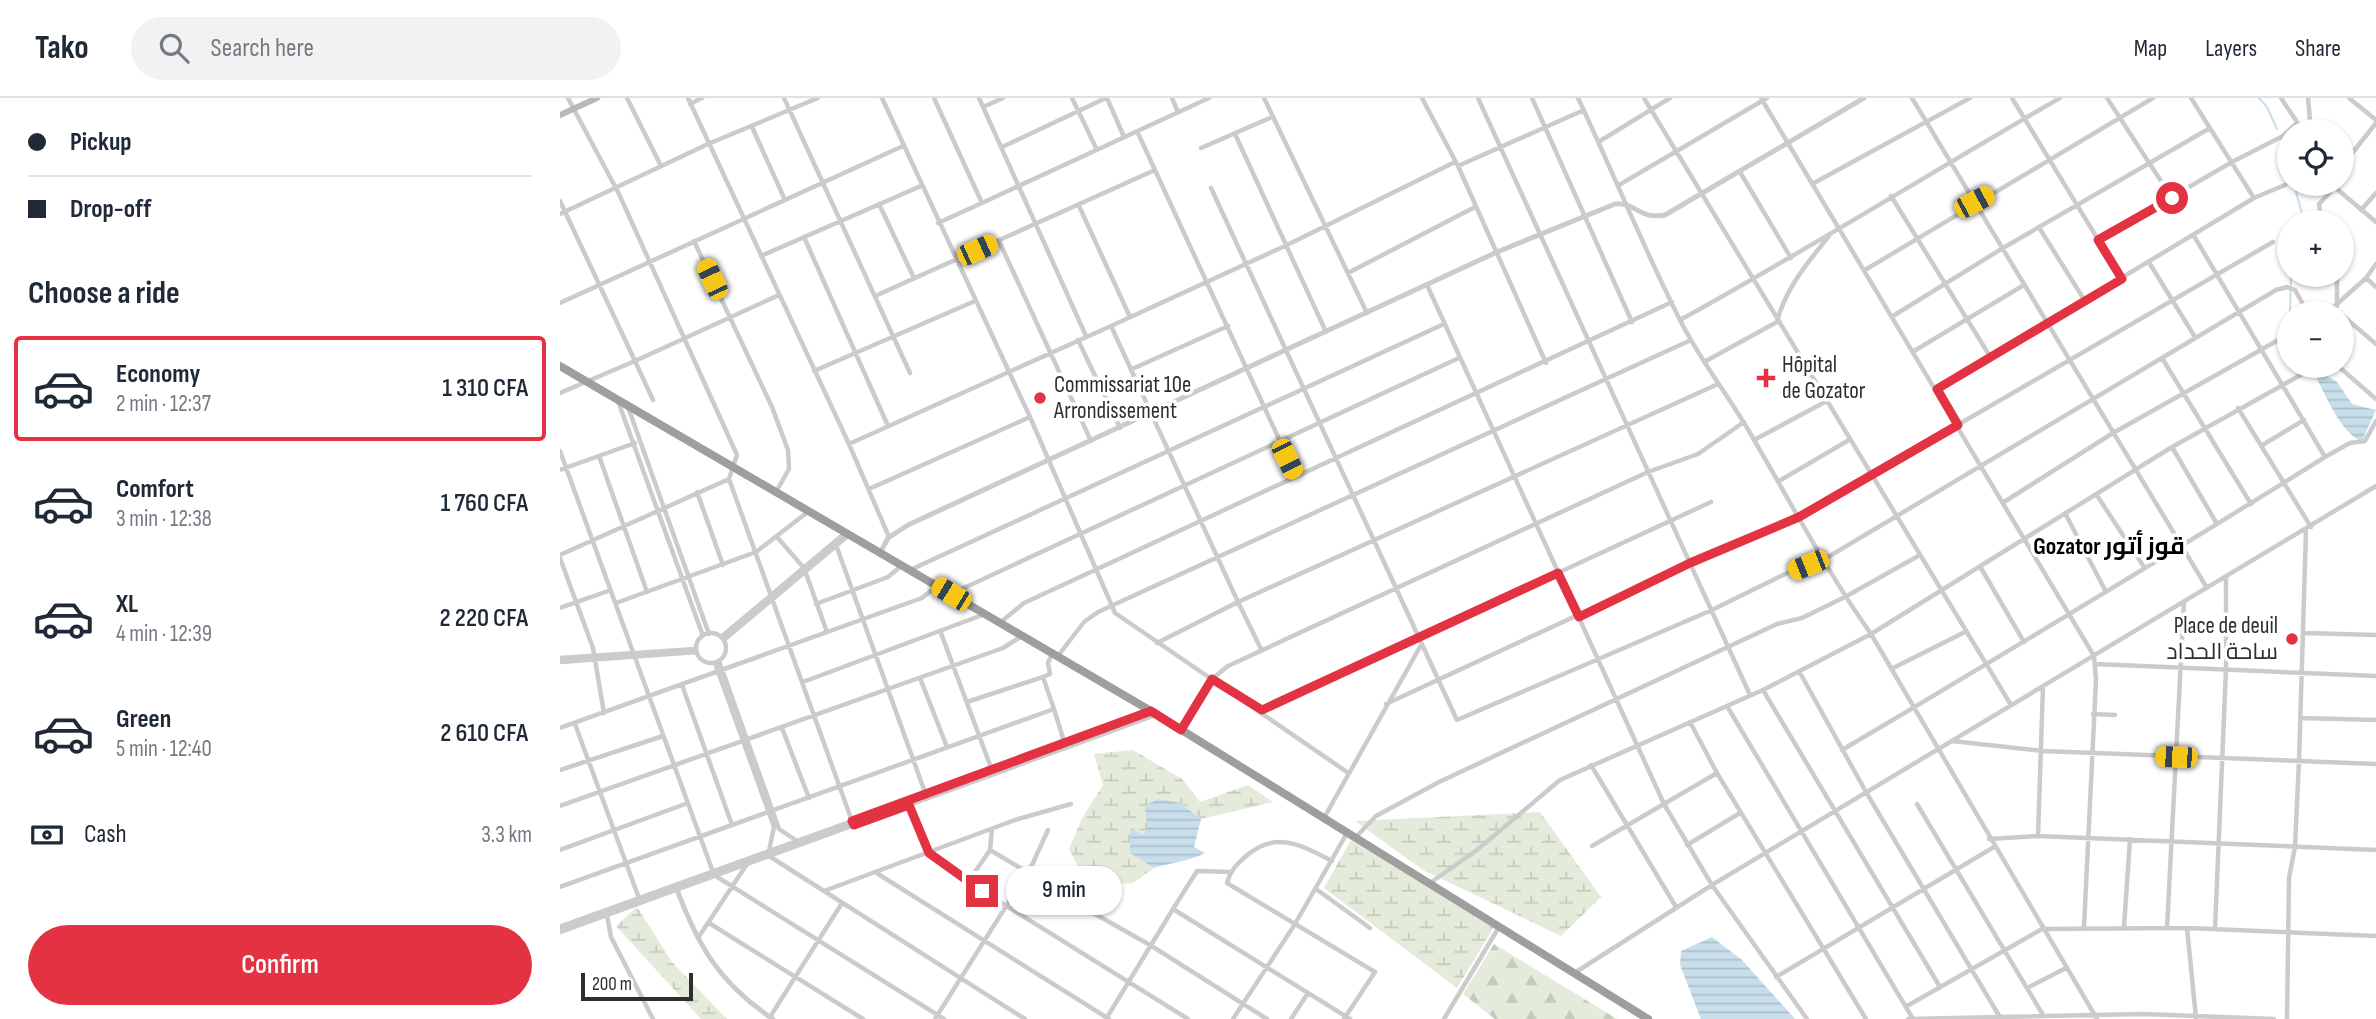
<!DOCTYPE html>
<html lang="en">
<head>
<meta charset="utf-8">
<style>
  :root { --surface:#fff; --page:#f2f2f3; --text:#1f2937; --muted:#747a83; --line:#e0e1e3; --accent:#e33242 }
  body { margin:0; font-family:"Sofia Sans Condensed",Cairo,sans-serif; background:var(--page); color:var(--text); height:100vh; display:flex; flex-direction:column; font-size:26px; white-space:nowrap }
  * { box-sizing:border-box; margin:0 }
  p { font-size:23px; color:var(--muted) }
  .icon { flex:none; width:38px; height:38px; fill:none; stroke:currentColor; stroke-width:2; stroke-linecap:round; stroke-linejoin:round }
  .map { position:relative; flex:1; overflow:hidden }
  .side { display:flex; flex-direction:column; background:var(--surface); width:560px }
  .side>* { flex:none }
  .top-card { display:grid; align-content:center; height:154px; padding:0 28px; background:var(--surface) }
  .fabs { position:absolute; left:1717px; top:21px; display:grid; gap:14px }
  .fabs a { display:grid; place-items:center; width:77px; height:77px; border-radius:50%; background:var(--surface); box-shadow:0 2px 5px #0004; font-size:35px }
  .scale { position:absolute; left:21px; bottom:18px; width:112px; box-sizing:border-box; padding-left:7px; border:4px solid #2e2e2e; border-top:0; font-size:19px; line-height:24px; white-space:nowrap; color:#2e2e2e; -webkit-text-stroke:5px #fff; paint-order:stroke }
  .end { position:absolute; width:32px; height:32px; margin:-16px; border:9px solid #e33242; background:#fff; box-shadow:0 0 0 4px #fff }
  .from { border-radius:50% }
  .bubble { position:absolute; height:49px; border-radius:24px; background:var(--surface); box-shadow:0 2px 5px #0004; font-size:23px; font-weight:600; line-height:49px; text-align:center }
  .car { position:absolute; width:21px; height:42px; margin:-21px -10px; border-radius:9px; box-shadow:0 0 5px 2px #0007; background:linear-gradient(#f5c518 24%,#345 0 40%,#f5c518 0 76%,#345 0 86%,#f5c518 0) }
  .top-card b { display:flex; align-items:center; gap:24px; height:66px; font-size:26px }
  .top-card b+b { border-top:2px solid var(--line) }
  .top-card i { width:18px; height:18px; background:var(--text) }
  ul { padding:0; list-style:none }
  li { display:flex; align-items:center; gap:21px; height:105px; margin:0 14px 10px; padding:0 14px; border:4px solid transparent; border-radius:7px }
  li div { flex:1 }
  li b { display:block; font-size:26px }
  li em { font-style:normal; font-weight:600 }
  li.active { border-color:var(--accent) }
  li>.icon { width:63px; height:63px; stroke-width:1.5 }
  h2 { padding:0 28px; font-size:32px; line-height:84px }
  .pay { display:flex; align-items:center; gap:18px; height:77px; padding:0 28px; font-size:26px }
  .pay p { margin-inline-start:auto }
  .primary-button { display:flex; gap:14px; margin-top:auto; padding:14px 28px }
  .primary-button a { flex:1; height:80px; border-radius:42px; background:var(--accent); color:#fff; font-size:28px; font-weight:600; line-height:80px; text-align:center }
  header { display:flex; align-items:center; gap:42px; box-sizing:border-box; height:98px; padding:0 35px; background:var(--surface); border-bottom:2px solid var(--line) }
  header strong { font-size:33px }
  nav { display:flex; gap:38px; margin-inline-start:auto; font-size:24px }
  .search { width:490px; height:63px; background:var(--page); display:flex; align-items:center; gap:18px; box-sizing:border-box; padding:0 24px; border-radius:38px; color:var(--muted); font-size:26px }
  main { display:flex; flex:1; min-height:0 }
  .map>svg:first-child { display:block }
  .forest { fill:url(#forest-firs) }
  .wetland { fill:url(#wetland-marsh) }
  .water { fill:url(#water-rules) }
  .lines { fill:none; stroke-linecap:round; stroke-linejoin:round }
  .stream { stroke:#c8deeb; stroke-width:2 }
  .minor { stroke:#cbcbcb; stroke-width:4.5 }
  .tertiary { stroke:#cbcbcb; stroke-width:5 }
  .secondary { stroke:#b8b8b8; stroke-width:6 }
  .trunk { stroke:#9e9e9e; stroke-width:8 }
  .route { stroke:#e33242; stroke-width:9 }
  .poi-dot { fill:#e33242; stroke:#fff; stroke-width:2.5 }
  .labels { text-anchor:middle; dominant-baseline:central; stroke-width:7; stroke-linejoin:round; paint-order:stroke }
  .poi-label { font-size:23px; fill:#2e2e2e; stroke:#fff; text-anchor:start }
  .neighbourhood-label { font-size:24px; font-weight:bold; fill:#000; stroke:#fff }
</style>
</head>
<body>
<header>
<strong>Tako</strong>
<div class="search"><svg class="icon" aria-label="search" viewBox="0 0 24 24"><circle cx="10" cy="10" r="6"/><path d="M15 15l6 6"/></svg>Search here</div>
<nav><a>Map</a><a>Layers</a><a>Share</a></nav>
</header>
<main>
<section class="side">
<div class="top-card">
<b><i class="from"></i>Pickup</b>
<b><i></i>Drop-off</b>
</div>
<h2>Choose a ride</h2>
<ul>
<li class="active"><svg class="icon" aria-label="car" viewBox="0 0 24 24"><path d="M5 17H2v-5l4-1 3-4h7l3 4 3 1v5h-3M9 17h6M6 11h13"/><circle cx="7" cy="17" r="2"/><circle cx="17" cy="17" r="2"/></svg><div><b>Economy</b><p>2 min · 12:37</p></div><em>1 310 CFA</em></li>
<li><svg class="icon" aria-label="car" viewBox="0 0 24 24"><path d="M5 17H2v-5l4-1 3-4h7l3 4 3 1v5h-3M9 17h6M6 11h13"/><circle cx="7" cy="17" r="2"/><circle cx="17" cy="17" r="2"/></svg><div><b>Comfort</b><p>3 min · 12:38</p></div><em>1 760 CFA</em></li>
<li><svg class="icon" aria-label="car" viewBox="0 0 24 24"><path d="M5 17H2v-5l4-1 3-4h7l3 4 3 1v5h-3M9 17h6M6 11h13"/><circle cx="7" cy="17" r="2"/><circle cx="17" cy="17" r="2"/></svg><div><b>XL</b><p>4 min · 12:39</p></div><em>2 220 CFA</em></li>
<li><svg class="icon" aria-label="car" viewBox="0 0 24 24"><path d="M5 17H2v-5l4-1 3-4h7l3 4 3 1v5h-3M9 17h6M6 11h13"/><circle cx="7" cy="17" r="2"/><circle cx="17" cy="17" r="2"/></svg><div><b>Green</b><p>5 min · 12:40</p></div><em>2 610 CFA</em></li>
</ul>
<div class="pay"><svg class="icon" aria-label="cash" viewBox="0 0 24 24"><path d="M3 7h18v10H3z"/><circle cx="12" cy="12" r="2"/></svg>Cash<p>3.3 km</p></div>
<div class="primary-button"><a>Confirm</a></div>
</section>
<div class="map">
<svg width="1816" height="921" viewBox="0 0 1816 921">
  <defs>
    <pattern id="forest-firs" width="22" height="20" patternUnits="userSpaceOnUse" patternTransform="scale(1.75)"><rect width="22" height="20" fill="#e4ebdb"/><path d="M5 1l3.5 6h-7zM16 11l3.5 6h-7z" fill="#c4cabc"/></pattern>
    <pattern id="wetland-marsh" width="20" height="14" patternUnits="userSpaceOnUse" patternTransform="scale(1.75)"><rect width="20" height="14" fill="#e4ebdb"/><path d="M1 5h8M5 5V1M11 12h8M15 12V8" fill="none" stroke="#c4cabc"/></pattern>
    <pattern id="water-rules" width="6" height="5" patternUnits="userSpaceOnUse" patternTransform="scale(1.75)"><rect width="6" height="5" fill="#c8deeb"/><path d="M0 2.5h6" fill="none" stroke="#acbfca"/></pattern>
  </defs>
  <rect width="100%" height="100%" fill="#fff"/>
  <path class="forest" d="M934,846L1057,921H935L903,896Z"/>
  <path class="wetland" d="M573,652L622,681L640,704L688,687L713,704L641,721L620,705L587,732L570,754L594,770L573,785L528,789L509,751L522,720L543,687L534,656Z
    M980,714L1041,799L1001,838L863,772L795,723Z
    M791,742L934,829L897,890L764,790Z
    M77,809L112,864L167,921H141L56,828Z"/>
  <path class="water" d="M1750,268H1765L1764,276L1777,284L1792,306L1816,312L1802,343C1779,336 1762,287 1750,268Z
    M598,701L620,705L641,721L634,749L645,755C628,764 612,764 594,770L570,755V733L572,730L582,737L587,732L585,708Z
    M1152,839L1182,862L1235,921H1141L1120,867L1121,853Z"/>
  <g class="lines">
    <path class="stream" d="M1699,0L1707,9L1717,31
      M1724,47L1729,66
      M1734,86L1744,124
      M1730,215L1731,177"/>
    <path class="minor" d="M67,0L101,68
      M128,0L289,346L329,439
      M224,0L350,275
      M322,0L470,319L555,515L787,674
      M374,0L422,105L378,125
      M419,0L526,238
      M512,0L537,52
      M547,0L564,39
      M612,0L618,14
      M704,0L807,215
      M862,0L898,68L986,265
      M918,0L1190,597
      M972,0L1072,224
      M1018,0C1053,74 1083,149 1120,222C1140,262 1168,297 1190,335C1230,403 1266,472 1311,536L1537,921
      M1084,0L1451,607
      M1201,0L1534,558L1536,582L1524,829
      M1352,0L1647,490
      M1452,0L1562,181
      M1547,0L1612,100
      M1631,0L1694,100
      M1721,0L1743,33
      M1748,0L1751,33
      M1789,0L1816,22
      M130,6L142,0
      M423,9L443,0
      M192,29L225,102
      M577,33L736,378
      M675,36L766,234
      M1040,43L1110,0
      M442,49L546,0
      M641,50L712,19
      M898,68L1024,12
      M1782,68L1816,25
      M1180,74L1231,160
      M1252,86L1410,0
      M1771,86L1816,124
      M1059,87L1207,0
      M651,90L897,622L1152,512L1225,476L1263,462L1716,192L1727,189L1735,192L1748,215
      M1331,98L1431,260
      M0,103L75,263L0,295
      M422,105L649,0
      M319,106L354,180
      M519,108L570,219
      M1801,112L1816,95
      M0,116L148,46L258,0
      M1761,124L1759,106L1775,89
      M1480,131L1525,203
      M1634,138L1765,359
      M244,139L328,328
      M1538,142L1672,64L1723,38L1737,25
      M134,143L212,309L228,352L229,371L216,394
      M439,143L531,343
      M201,158L361,88
      M1590,166L1635,239
      M1305,172L1593,0
      M788,175L915,109
      M1806,180L1816,189
      M867,187L1104,706L1152,787L1247,921
      M315,198L595,72
      M0,205L343,48
      M1777,208V177
      M1767,215L1806,180L1816,166
      M1782,217L1816,246
      M1333,218L1443,150L1650,30
      M1120,222C1249,151 1373,73 1500,0
      M518,242L560,330
      M1354,253L1464,187
      M1602,260L1691,406
      M1144,264L1217,224C1225,191 1248,164 1269,138
      M1778,268L1816,301
      M572,271L668,228
      M254,273L415,203
      M1377,291L1694,100L1725,87
      M93,302L75,263L219,197
      M58,303L143,538
      M68,309L149,536
      M1678,310L1751,429
      M1194,342L1265,304
      M289,346L551,228
      M1701,348L1744,322
      M1612,349L1657,426
      M0,353L154,777L384,921
      M39,358L87,494
      M0,372L75,345
      M169,381L293,726
      M1219,383L1289,342
      M309,391L470,319
      M137,394L163,467
      M1536,396L1584,469
      M1444,404L1553,335L1729,236
      M1506,417L1545,492
      M217,439L244,470L267,534
      M275,444L367,700
      M0,457L169,381L177,357L59,96L8,0
      M0,460L33,550L44,615
      M1421,470L1464,544
      M350,472L884,226
      M391,496L899,260
      M56,505L196,454L249,413
      M256,506L328,479L341,468
      M0,510L51,492
      M441,524L464,505L1112,204
      M381,535L433,675
      M1744,535L1816,537
      M136 550a15 15 0 1 1 30 0a15 15 0 1 1-30 0Z
      M161,539L285,435
      M164,542L289,437
      M597,545L678,504L551,228L727,147L895,64
      M701,551L678,504L1158,286
      M498,558L524,524L538,514L1131,242
      M0,560L136,551
      M159,563L219,731L237,743
      M0,564L137,554
      M155,565L214,729L209,753
      M1536,566L1816,578
      M1331,571L1405,534
      M1239,573L1306,694L1441,921
      M360,580L387,649
      M243,584L425,516
      M122,587L172,727
      M1203,592L1380,889
      M407,604L483,579
      M826,606L1130,465L1239,419L1713,144
      M1167,608L1353,921
      M494,611L506,650
      M702,612L1151,404
      M1533,616L1555,617
      M1741,620L1816,622
      M1130,624L1157,675L1306,921
      M15,626L80,803
      M0,630L362,500L377,488
      M222,630L249,700
      M622,631L652,581L668,568L1088,374L1138,356L1184,324
      M1392,643L1483,653L1816,666
      M1282,652C1444,556 1605,459 1765,359L1790,345L1805,343L1816,323
      M1031,667L1116,809
      M0,672L103,638
      M1357,706L1483,917
      M349,707L369,755L408,784L628,921
      M0,708L443,550L462,538
      M764,720L861,547
      M1478,738L1483,588
      M796,739L816,718L879,684L1217,526L1242,520L1285,499L1360,457
      M1429,741L1478,738L1816,752
      M1127,747L1180,715
      M1032,748L1157,675
      M0,752L128,705
      M430,752L467,774
      M209,758L465,921
      M772,763C741,747 716,732 686,758C677,766 670,773 667,785L815,874L784,921
      M315,774L549,921
      M671,774L637,773L613,811L790,921
      M408,784L430,752L432,731
      M870,785L917,752L1000,682L1203,592L1311,536L1612,349L1746,274
      M0,789L494,611L483,579L490,576L488,565L492,556
      M756,791L810,830
      M264,793L455,722L511,706
      M528,812L590,847L707,921
      M47,817L51,839L93,921
      M149,825L303,921
      M1564,829L1570,741
      M1607,830L1624,504
      M1627,830L1636,920
      M1655,831L1666,571V480
      M138,840L187,766
      M1016,874L1152,787L1816,388
      M1216,879L1434,749
      M1467,890L1506,870
      M1347,908L1482,831L1627,830L1816,838
      M210,919L282,805
      M375,921L472,767L488,732
      M546,921L613,811
      M673,921L735,826L787,735
      M731,921L748,895
      M884,921L939,829
      M1348,921L1583,916L1714,921
      M1727,921L1729,780L1735,749L1739,663L1746,433"/>
    <path class="tertiary" d="M320,455L328,440L348,427L937,154L1055,106C1076,104 1079,122 1105,117L1304,0
      M516,642L591,613
      M116,789C138,848 159,885 213,921
      M0,829L434,672
      M0,834L595,617"/>
    <path class="secondary" d="M0,17L37,0"/>
    <path class="trunk" d="M0,268L591,613L1088,921"/>
  </g>
  <g class="lines">
    <path class="route" d="M422,793L369,755L349,707L294,727L292,723L591,613L621,632L652,581L702,612L998,475L1019,519L1130,465L1239,419L1398,327L1377,291L1562,181L1538,142L1612,100"/>
  </g>
  <g class="poi-dot">
    <path d="M1202.5 269.5h7v7h7v7h-7v7h-7v-7h-7v-7h7z"/>
    <circle cx="480" cy="300" r="7"/>
    <circle cx="1732" cy="541" r="7"/>
  </g>
  <g class="labels">
    <g class="poi-label">
      <text x="1222" y="267">Hôpital<tspan x="1222" dy="26">de Gozator</tspan></text>
      <text x="494" y="287">Commissariat 10e<tspan x="494" dy="26">Arrondissement</tspan></text>
      <text x="1718" y="528" text-anchor="end">Place de deuil<tspan x="1718" dy="26">ساحة الحداد</tspan></text>
    </g>
    <g class="neighbourhood-label">
      <text x="1549" y="448">Gozator قوز أتور</text>
    </g>
  </g>
</svg>
<div class="fabs">
<a><svg class="icon" aria-label="locate" viewBox="0 0 24 24"><circle cx="12" cy="12" r="6"/><path d="M12 2v4M12 18v4M2 12h4M18 12h4"/></svg></a>
<a>+</a>
<a>−</a>
</div>
<div class="scale">200 m</div>
<i class="end from" style="left:1612px;top:100px"></i>
<i class="end" style="left:422px;top:793px"></i>
<div class="bubble" style="left:446px;top:768px;width:116px">9 min</div>
<i class="car" style="left:1414px;top:104px;rotate:62deg"></i>
<i class="car" style="left:417px;top:152px;rotate:66deg"></i>
<i class="car" style="left:152px;top:181px;rotate:335deg"></i>
<i class="car" style="left:727px;top:361px;rotate:154deg"></i>
<i class="car" style="left:1248px;top:467px;rotate:248deg"></i>
<i class="car" style="left:391px;top:496px;rotate:301deg"></i>
<i class="car" style="left:1616px;top:659px;rotate:272deg"></i>
</div>
</main>
</body>
</html>
